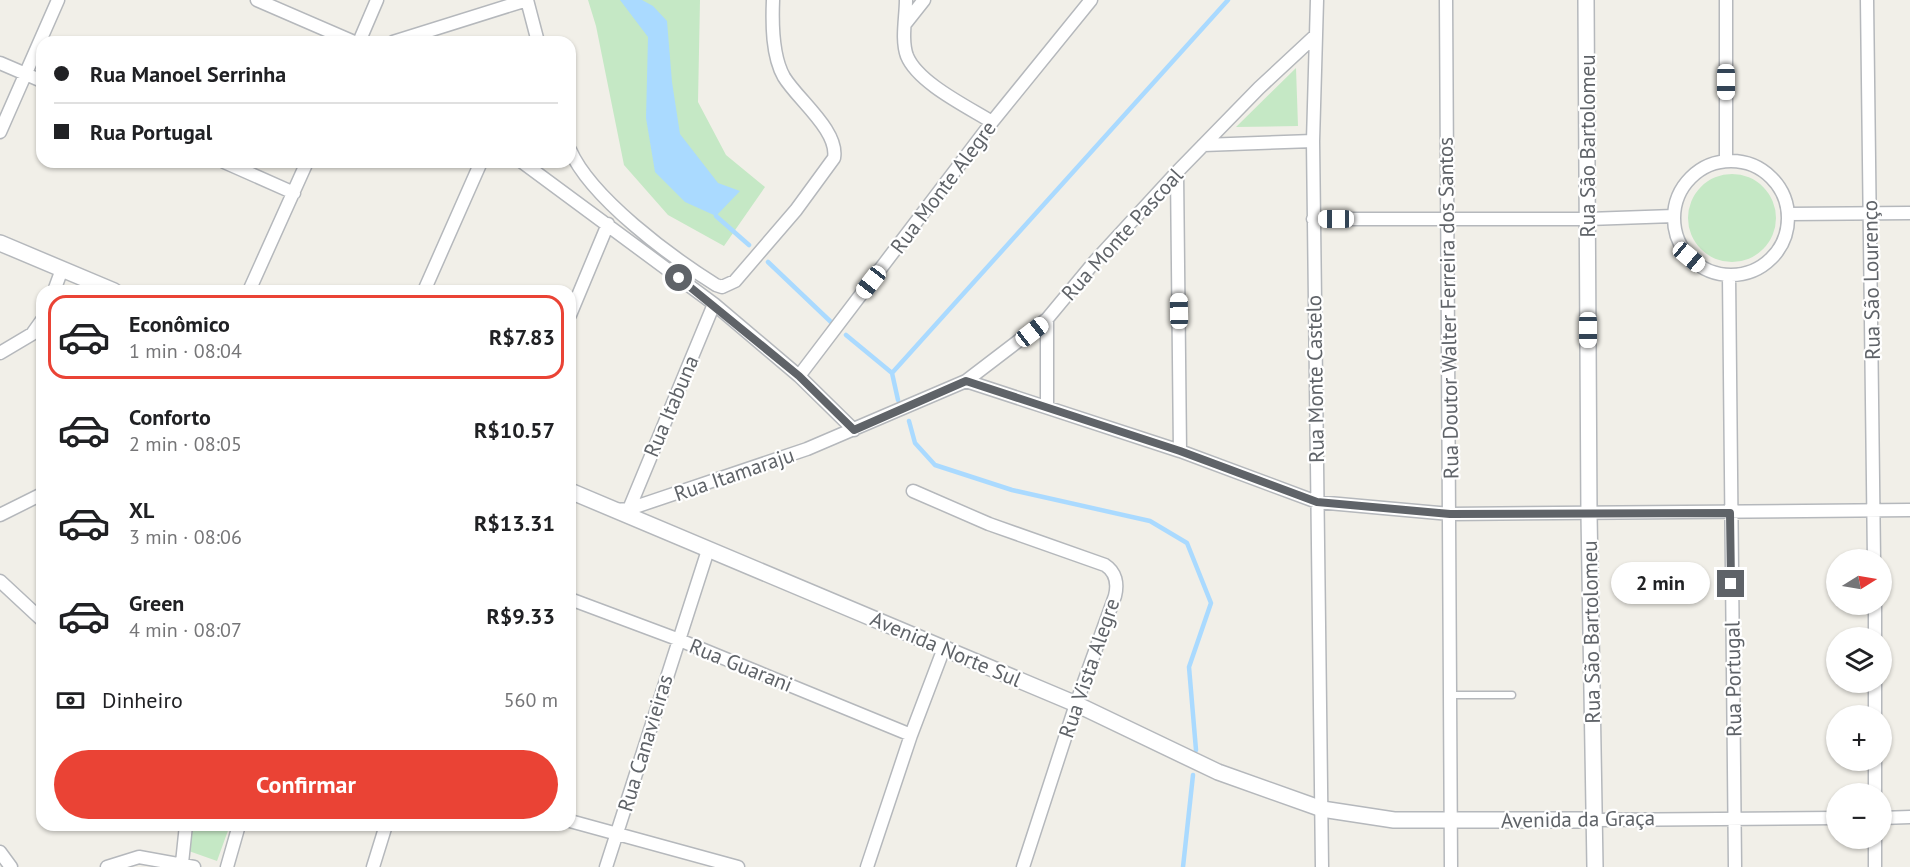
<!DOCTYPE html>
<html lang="pt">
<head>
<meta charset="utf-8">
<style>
  :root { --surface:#fff; --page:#f2f2f2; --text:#202124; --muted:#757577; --line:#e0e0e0; --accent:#ea4335 }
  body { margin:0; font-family:"PT Sans",sans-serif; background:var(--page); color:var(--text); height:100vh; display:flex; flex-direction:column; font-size:22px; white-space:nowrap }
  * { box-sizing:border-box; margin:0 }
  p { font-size:20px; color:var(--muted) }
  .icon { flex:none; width:33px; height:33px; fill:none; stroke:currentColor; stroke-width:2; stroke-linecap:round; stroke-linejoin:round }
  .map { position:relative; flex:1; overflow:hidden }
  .side { position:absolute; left:36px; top:285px; width:540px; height:546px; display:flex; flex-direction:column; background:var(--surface); border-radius:18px; box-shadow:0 2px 4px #0004 }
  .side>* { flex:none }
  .guide { position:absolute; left:36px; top:36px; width:540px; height:132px; border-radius:18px; box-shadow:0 2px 4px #0004; display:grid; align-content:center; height:132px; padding:0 18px; background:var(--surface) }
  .needle { width:39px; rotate:79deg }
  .tools { position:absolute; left:1826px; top:549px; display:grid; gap:12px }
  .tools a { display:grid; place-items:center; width:66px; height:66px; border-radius:50%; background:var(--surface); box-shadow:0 2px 4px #0004; font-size:30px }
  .end { position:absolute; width:27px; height:27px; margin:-14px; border:8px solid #5f6368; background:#fff; box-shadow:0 0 0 3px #fff }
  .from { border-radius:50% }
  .bubble { position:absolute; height:42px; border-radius:21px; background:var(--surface); box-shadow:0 2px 4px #0004; font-size:20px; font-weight:700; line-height:42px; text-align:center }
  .car { position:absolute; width:18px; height:36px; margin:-18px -9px; border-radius:8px; box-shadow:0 0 4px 2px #0007; background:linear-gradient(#fff 24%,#345 0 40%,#fff 0 76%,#345 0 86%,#fff 0) }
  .guide b { display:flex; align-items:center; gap:21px; height:57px; font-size:22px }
  .guide b+b { border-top:2px solid var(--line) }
  .guide i { width:15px; height:15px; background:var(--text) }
  ul { padding:10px 0 0; list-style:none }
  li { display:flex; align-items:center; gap:18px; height:84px; margin:0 12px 9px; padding:0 6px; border:3px solid transparent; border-radius:18px }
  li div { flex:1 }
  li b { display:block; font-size:22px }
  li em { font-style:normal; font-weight:700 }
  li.active { border-color:var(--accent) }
  li>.icon { width:54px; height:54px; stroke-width:1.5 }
  .pay { display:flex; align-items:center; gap:15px; height:66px; padding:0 18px; font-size:22px }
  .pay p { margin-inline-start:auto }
  .action { display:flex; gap:12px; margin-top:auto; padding:12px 18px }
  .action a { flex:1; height:69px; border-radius:36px; background:var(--accent); color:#fff; font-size:24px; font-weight:700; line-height:69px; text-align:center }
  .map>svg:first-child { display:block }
  .green { fill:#c5e8c5 }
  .water { fill:#aadaff }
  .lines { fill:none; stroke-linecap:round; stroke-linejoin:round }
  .stream { stroke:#aadaff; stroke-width:4.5 }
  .service-casing { stroke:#b5b8bc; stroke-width:9 }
  .minor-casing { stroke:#b5b8bc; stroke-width:15 }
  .tertiary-casing { stroke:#b5b8bc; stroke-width:18 }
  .service { stroke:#fff; stroke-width:6 }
  .minor { stroke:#fff; stroke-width:12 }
  .tertiary { stroke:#fff; stroke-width:15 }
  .route { stroke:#5f6368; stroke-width:8 }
  .labels { text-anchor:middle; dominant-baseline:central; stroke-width:4.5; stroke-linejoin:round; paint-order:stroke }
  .street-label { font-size:21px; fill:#5f6368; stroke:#fff }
</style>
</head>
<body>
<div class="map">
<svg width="1910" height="867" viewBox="0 0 1910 867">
  <rect width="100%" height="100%" fill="#f1efe8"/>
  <path class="green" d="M588,0H700L698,102L726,155L765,187L724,246L668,215L624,165L596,26Z
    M1296,68L1298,126L1236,127Z
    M1688 218a44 44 0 1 1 88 0a44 44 0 1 1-88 0Z
    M188,825H230L217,861L186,850Z"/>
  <path class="water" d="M620,0H642L653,6L667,21L672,82L680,134L718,183L740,191L716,216L685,202L655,172L646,118L648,37Z"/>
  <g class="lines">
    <path class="stream" d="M716,216L749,245
      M768,262L831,322
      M846,335L892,373L898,400
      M892,373L1228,0
      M909,421L915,443L935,465L1012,490L1150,521L1187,543L1211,603L1189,667L1196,750
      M1183,867L1193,775"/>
    <g class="service-casing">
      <path id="service" d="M1452,695H1512"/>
    </g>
    <g class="minor-casing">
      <path id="minor" d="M257,0L354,42
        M527,0L538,42
        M906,0C906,17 901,40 907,56C918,83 968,107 992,122
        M1317,0L1313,141L1322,867
        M1446,0L1451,867
        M1726,0V160
        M1867,0L1874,560
        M905,24L924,0
        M359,42L377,0
        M393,42L527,0
        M0,63L42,81
        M0,132L58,0
        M1203,145L1313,141
        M570,150C591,198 671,257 716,285L722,287L735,281L796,210L834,158C839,131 798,100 784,77C772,56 772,24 773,0
        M1674 218a57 57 0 1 1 114 0a57 57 0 1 1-114 0Z
        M224,162L294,193
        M522,162L714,304L799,376L854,430
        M1177,172L1180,451
        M1789,214L1910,213
        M1313,219H1588L1674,216
        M1729,275L1735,867
        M54,291L62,269
        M249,291L307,162
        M424,291L481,162
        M570,315L608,224
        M1047,319V407
        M0,353L32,334L42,320
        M799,376L992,122L1091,0
        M966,381L1180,451L1317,502L1450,514L1910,510
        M913,491L989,524L1105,565C1116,572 1118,584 1115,596L1076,704L1023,867
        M629,509L714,304
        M615,510L629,509L807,449L966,381L1047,319L1096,260L1177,172L1259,88L1316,35
        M0,515L42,494
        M0,581L42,620
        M570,599L677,639L911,735
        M1875,604V638
        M1875,682V716
        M1875,760V794
        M1881,818L1910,817
        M1594,820L1836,818
        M570,821L738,867
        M0,852L11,867
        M182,863L186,825
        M107,867L139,857L194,867
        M227,867L239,825
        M373,867L386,825
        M606,867L708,550
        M867,867L911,735L944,648
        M1875,867V838"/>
    </g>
    <g class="tertiary-casing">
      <path id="tertiary" d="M1586,0L1589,514L1595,867
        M0,243L114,291
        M570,491L1076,704L1218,772L1322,809L1394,820H1594"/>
    </g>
    <use href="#service" class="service"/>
    <use href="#minor" class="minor"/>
    <use href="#tertiary" class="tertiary"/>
  </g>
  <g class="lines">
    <path class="route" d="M679,278L799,376L854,430L966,381L1180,451L1317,502L1450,514L1730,513L1731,584"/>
  </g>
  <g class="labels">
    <g class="street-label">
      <text transform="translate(1587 146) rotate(-90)">Rua São Bartolomeu</text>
      <text transform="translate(943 187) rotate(-53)">Rua Monte Alegre</text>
      <text transform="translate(1122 234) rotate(-48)">Rua Monte Pascoal</text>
      <text transform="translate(1871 280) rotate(-91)">Rua São Lourenço</text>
      <text transform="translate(1448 308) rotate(-91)">Rua Doutor Walter Ferreira dos Santos</text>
      <text transform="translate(1315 379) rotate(-91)">Rua Monte Castelo</text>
      <text transform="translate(671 406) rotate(-67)">Rua Itabuna</text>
      <text transform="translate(734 474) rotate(-19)">Rua Itamaraju</text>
      <text transform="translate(1591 632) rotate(-91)">Rua São Bartolomeu</text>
      <text transform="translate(946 649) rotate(23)">Avenida Norte Sul</text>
      <text transform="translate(741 665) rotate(22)">Rua Guarani</text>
      <text transform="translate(1089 668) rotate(-71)">Rua Vista Alegre</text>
      <text transform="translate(1733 679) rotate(-91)">Rua Portugal</text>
      <text transform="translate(645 743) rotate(-73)">Rua Canavieiras</text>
      <text transform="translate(1578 819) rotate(-1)">Avenida da Graça</text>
    </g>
  </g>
</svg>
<div class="tools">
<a><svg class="needle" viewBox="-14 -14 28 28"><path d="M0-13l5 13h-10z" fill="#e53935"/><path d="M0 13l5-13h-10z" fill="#757577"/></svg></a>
<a><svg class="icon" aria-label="layers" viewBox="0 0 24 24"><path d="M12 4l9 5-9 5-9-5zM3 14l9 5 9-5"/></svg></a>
<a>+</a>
<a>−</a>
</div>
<i class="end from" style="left:679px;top:278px"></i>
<i class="end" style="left:1731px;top:584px"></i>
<div class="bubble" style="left:1611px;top:562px;width:99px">2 min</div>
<i class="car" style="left:1726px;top:82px;rotate:180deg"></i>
<i class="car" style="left:1336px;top:219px;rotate:270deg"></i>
<i class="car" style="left:1689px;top:257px;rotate:130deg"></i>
<i class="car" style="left:871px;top:282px;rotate:218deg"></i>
<i class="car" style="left:1179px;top:311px;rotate:359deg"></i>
<i class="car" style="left:1588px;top:330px;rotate:180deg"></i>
<i class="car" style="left:1032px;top:332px;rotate:52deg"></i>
<div class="guide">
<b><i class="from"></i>Rua Manoel Serrinha</b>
<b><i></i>Rua Portugal</b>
</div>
<section class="side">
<ul>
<li class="active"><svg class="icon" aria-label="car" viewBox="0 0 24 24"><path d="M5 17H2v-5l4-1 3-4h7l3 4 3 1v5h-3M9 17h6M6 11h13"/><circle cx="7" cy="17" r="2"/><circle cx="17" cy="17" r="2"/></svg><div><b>Econômico</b><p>1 min · 08:04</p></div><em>R$7.83</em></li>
<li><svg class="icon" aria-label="car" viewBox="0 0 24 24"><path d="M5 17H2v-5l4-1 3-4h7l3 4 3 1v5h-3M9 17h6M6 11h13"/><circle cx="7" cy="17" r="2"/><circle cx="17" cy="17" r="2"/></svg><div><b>Conforto</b><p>2 min · 08:05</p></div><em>R$10.57</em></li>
<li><svg class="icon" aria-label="car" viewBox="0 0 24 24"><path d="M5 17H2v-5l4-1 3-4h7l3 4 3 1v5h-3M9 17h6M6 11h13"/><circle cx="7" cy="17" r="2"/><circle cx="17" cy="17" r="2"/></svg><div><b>XL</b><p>3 min · 08:06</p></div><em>R$13.31</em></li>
<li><svg class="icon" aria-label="car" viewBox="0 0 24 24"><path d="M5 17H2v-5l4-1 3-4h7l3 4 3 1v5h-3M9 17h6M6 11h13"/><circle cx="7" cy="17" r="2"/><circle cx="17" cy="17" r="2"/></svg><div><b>Green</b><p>4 min · 08:07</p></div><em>R$9.33</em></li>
</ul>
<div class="pay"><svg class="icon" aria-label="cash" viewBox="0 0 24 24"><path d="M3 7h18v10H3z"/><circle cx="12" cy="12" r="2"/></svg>Dinheiro<p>560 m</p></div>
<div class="action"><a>Confirmar</a></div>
</section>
</div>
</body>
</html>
